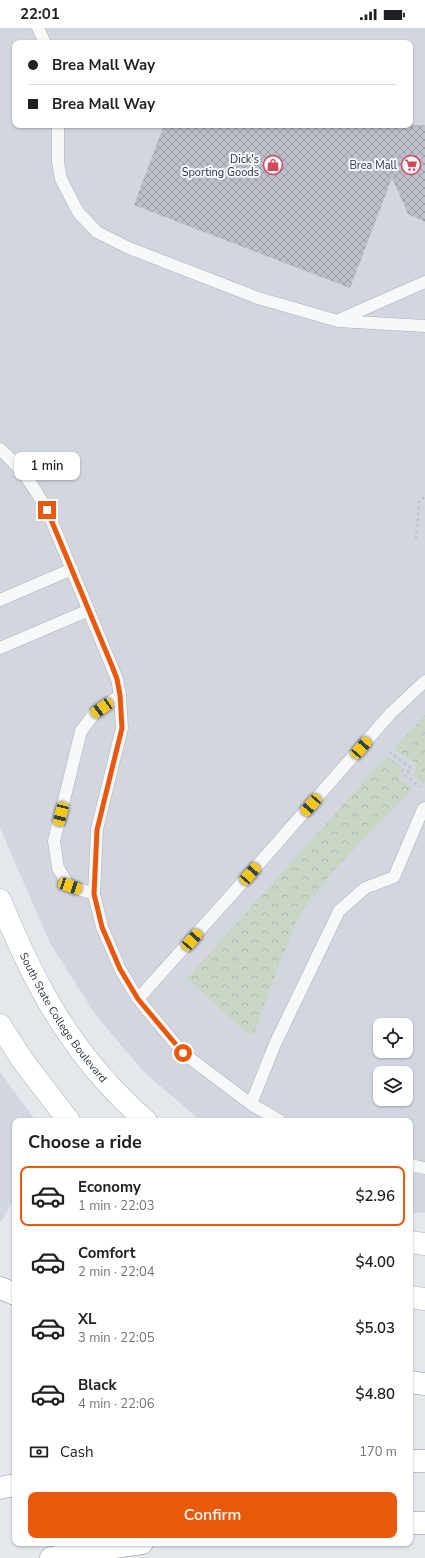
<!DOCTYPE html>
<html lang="en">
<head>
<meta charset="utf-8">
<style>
  :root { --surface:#fff; --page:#f6f6f6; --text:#202124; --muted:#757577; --line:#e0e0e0; --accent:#ea580c }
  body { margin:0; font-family:"Nunito Sans",sans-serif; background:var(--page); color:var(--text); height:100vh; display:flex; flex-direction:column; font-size:15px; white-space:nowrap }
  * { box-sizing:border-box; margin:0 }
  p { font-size:13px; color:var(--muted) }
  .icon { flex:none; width:22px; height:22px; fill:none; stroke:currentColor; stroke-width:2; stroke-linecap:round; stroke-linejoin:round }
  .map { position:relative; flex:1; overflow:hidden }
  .sheet { position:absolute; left:12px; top:1090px; width:401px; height:428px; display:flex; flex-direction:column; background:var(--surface); border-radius:8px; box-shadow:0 1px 3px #0004 }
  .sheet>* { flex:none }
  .hud { position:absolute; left:12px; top:12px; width:401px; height:88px; border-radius:8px; box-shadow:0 1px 3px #0004; display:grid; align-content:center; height:88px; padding:0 16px; background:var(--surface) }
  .buttons { position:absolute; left:373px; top:990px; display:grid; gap:8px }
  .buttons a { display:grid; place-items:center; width:40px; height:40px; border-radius:8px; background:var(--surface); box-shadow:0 1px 3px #0004; font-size:20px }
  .end { position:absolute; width:18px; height:18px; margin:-9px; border:5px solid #ea580c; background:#fff; box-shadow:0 0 0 2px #fff }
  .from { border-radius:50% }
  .bubble { position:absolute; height:28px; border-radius:8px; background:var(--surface); box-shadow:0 1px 3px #0004; font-size:13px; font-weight:600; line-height:28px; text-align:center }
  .car { position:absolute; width:12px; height:24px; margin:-12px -6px; border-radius:5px; box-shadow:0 0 3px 1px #0007; background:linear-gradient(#f5c518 24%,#345 0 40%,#f5c518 0 76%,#345 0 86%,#f5c518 0) }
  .hud b { display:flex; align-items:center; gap:14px; height:38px; font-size:15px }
  .hud b+b { border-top:1px solid var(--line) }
  .hud i { width:10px; height:10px; background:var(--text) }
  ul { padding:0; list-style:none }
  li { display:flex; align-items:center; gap:12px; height:60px; margin:0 8px 6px; padding:0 8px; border:2px solid transparent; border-radius:8px }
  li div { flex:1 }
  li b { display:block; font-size:15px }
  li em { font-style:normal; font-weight:600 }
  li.selected { border-color:var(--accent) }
  li>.icon { width:36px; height:36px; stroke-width:1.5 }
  h2 { padding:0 16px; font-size:18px; line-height:48px }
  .pay { display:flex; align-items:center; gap:10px; height:44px; padding:0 16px; font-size:15px }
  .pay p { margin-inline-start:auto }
  .action { display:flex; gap:8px; margin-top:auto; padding:8px 16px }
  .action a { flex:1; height:46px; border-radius:8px; background:var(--accent); color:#fff; font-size:16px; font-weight:600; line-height:46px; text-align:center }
  .status { display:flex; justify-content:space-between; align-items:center; height:28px; padding:0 20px; background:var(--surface); direction:ltr }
  .status svg { height:11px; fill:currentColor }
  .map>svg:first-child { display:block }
  .built { fill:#d2d6de; fill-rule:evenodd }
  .forest { fill:url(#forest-crowns) }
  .building { fill:url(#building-cross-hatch) }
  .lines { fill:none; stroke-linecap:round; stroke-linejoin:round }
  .lane-casing { stroke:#a9aeb7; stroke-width:13 }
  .secondary-casing { stroke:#a9aeb7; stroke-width:23 }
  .highway-casing { stroke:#8b94a3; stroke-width:23 }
  .path { stroke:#c2c5cb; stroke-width:2.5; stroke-dasharray:3 3; stroke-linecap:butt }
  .lane { stroke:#f7f8fa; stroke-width:12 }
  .secondary { stroke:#fff; stroke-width:22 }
  .highway { stroke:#fff; stroke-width:22 }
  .route { stroke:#ea580c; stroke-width:5 }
  .labels { text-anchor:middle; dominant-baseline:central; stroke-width:4; stroke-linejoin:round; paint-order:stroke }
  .poi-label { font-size:11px; fill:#2b3445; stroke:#f4f6f9; text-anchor:end }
  .street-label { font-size:11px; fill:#2b3445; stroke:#f4f6f9 }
</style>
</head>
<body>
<div class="status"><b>22:01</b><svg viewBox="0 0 49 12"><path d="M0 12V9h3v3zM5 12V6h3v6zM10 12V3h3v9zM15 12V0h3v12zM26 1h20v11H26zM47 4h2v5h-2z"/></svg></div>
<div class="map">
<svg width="425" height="1530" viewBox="0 0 425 1530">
  <defs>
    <pattern id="forest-crowns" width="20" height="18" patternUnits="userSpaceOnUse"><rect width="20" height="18" fill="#c9d6c5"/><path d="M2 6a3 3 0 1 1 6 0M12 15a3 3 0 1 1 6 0" fill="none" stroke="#adb8ab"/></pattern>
    <pattern id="building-cross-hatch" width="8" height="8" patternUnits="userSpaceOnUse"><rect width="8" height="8" fill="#bbc0ca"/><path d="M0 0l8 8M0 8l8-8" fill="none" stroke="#989da6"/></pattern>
  </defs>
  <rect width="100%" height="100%" fill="#e4e7ec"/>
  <path class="built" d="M0,0H425V1185H410V1093H201L144,1044L97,989L50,915L0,800ZM15,15H410V97H15ZM380,997H406V1023H380ZM380,1045H406V1071H380Z
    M0,1044L36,1093H15V1170L0,1195Z"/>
  <path class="forest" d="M425,687V754L423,756L414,747L417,736L394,721Z
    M387,728L404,741L399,751L413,761L332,844L300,887L292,904L269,963L255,1004L248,1007L187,950Z"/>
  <path class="building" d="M164,97H425V194L408,186L392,150L350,260L134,177Z"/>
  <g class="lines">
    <g class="lane-casing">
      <path id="lane" d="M38,0L45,15
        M58,97V134L61,151L78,184L97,204L129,220L258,270L338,293L425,298
        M341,291L425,254
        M0,421C22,441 33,457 47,482L117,651L120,667L122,700L97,801L94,866L102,899L120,941L138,971L183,1025L251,1076L280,1093
        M0,572L72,541
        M0,620L89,582
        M94,866L69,858L58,840L54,813L81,703L94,686L120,667
        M138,971L250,846L391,685L425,653
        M251,1076L275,1016L339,883L365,860L394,849L423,781L425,780
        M410,1137L425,1140"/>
    </g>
    <g class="secondary-casing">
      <g id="secondary">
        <path id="s1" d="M0,872C13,904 27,935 44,966C70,1013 106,1058 146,1093"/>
        <path d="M0,997L23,1033L69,1093"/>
        <path d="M410,1214L425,1216"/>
        <path d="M410,1269L425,1271"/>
      </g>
    </g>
    <g class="highway-casing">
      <path id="highway" d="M0,1260L15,1266
        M410,1354L425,1356
        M410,1433H425
        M0,1460L15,1457
        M410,1495H425
        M51,1530L88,1523L142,1515"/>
    </g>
    <path class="path" d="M416,511L419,472L425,469
      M389,724L411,740L405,747L420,759"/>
    <use href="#lane" class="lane"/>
    <use href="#secondary" class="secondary"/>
    <use href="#highway" class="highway"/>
  </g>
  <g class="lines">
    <path class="route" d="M47,482L112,638L117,651L120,667L122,700L97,802L94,866L102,899L120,941L138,971L183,1025"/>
  </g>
  <defs>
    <g id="shop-ring" transform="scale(1)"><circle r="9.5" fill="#f4f6f9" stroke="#d1495b" stroke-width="1.5"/><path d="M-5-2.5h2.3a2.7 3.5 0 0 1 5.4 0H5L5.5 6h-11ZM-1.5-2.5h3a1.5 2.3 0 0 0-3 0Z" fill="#d1495b"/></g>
    <g id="supermarket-ring" transform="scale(1)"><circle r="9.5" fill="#f4f6f9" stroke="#d1495b" stroke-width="1.5"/><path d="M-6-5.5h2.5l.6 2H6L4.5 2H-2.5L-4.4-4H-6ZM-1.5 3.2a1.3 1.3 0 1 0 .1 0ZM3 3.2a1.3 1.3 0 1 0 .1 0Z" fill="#d1495b"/></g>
  </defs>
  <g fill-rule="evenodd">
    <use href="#shop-ring" x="273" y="137"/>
    <use href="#supermarket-ring" x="411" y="137"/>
  </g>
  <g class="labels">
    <g class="poi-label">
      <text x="259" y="131">Dick's<tspan x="259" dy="13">Sporting Goods</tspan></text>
      <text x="397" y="137">Brea Mall</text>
    </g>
    <g class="street-label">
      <text stroke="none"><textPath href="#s1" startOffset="134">South State College Boulevard</textPath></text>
    </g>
  </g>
</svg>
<div class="buttons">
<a><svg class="icon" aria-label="locate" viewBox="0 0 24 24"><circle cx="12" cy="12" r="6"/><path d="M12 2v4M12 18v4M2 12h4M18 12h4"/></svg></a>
<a><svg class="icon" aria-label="layers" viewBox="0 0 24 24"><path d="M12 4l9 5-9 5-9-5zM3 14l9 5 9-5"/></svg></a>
</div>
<i class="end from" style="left:183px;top:1025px"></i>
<i class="end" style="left:47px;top:482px"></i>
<div class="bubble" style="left:14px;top:424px;width:66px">1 min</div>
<i class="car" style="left:102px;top:680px;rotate:235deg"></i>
<i class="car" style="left:361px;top:720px;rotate:41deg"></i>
<i class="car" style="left:311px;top:777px;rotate:221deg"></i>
<i class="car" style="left:61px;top:786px;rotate:194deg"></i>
<i class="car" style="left:250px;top:846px;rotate:41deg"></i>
<i class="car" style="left:70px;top:858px;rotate:109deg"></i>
<i class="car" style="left:192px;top:912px;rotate:42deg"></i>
<div class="hud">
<b><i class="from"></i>Brea Mall Way</b>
<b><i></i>Brea Mall Way</b>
</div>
<section class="sheet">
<h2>Choose a ride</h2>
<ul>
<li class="selected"><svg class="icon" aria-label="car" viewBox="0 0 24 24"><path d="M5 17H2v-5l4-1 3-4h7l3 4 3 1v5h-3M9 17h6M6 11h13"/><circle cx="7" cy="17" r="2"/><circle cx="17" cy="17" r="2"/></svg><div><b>Economy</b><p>1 min · 22:03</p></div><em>$2.96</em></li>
<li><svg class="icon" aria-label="car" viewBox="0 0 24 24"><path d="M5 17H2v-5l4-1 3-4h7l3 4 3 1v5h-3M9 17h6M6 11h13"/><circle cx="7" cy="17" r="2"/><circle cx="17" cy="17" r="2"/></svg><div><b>Comfort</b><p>2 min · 22:04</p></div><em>$4.00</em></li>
<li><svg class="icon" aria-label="car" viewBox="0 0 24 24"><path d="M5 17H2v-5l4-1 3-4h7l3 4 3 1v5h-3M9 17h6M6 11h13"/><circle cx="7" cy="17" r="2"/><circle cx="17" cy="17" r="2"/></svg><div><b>XL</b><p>3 min · 22:05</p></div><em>$5.03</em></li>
<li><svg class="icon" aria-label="car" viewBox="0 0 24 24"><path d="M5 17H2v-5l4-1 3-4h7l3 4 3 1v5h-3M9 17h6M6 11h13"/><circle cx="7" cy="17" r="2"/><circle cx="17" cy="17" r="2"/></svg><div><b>Black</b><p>4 min · 22:06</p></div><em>$4.80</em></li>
</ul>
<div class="pay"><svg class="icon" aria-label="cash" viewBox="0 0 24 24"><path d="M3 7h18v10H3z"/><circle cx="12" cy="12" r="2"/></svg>Cash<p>170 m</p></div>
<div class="action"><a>Confirm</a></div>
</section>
</div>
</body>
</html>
